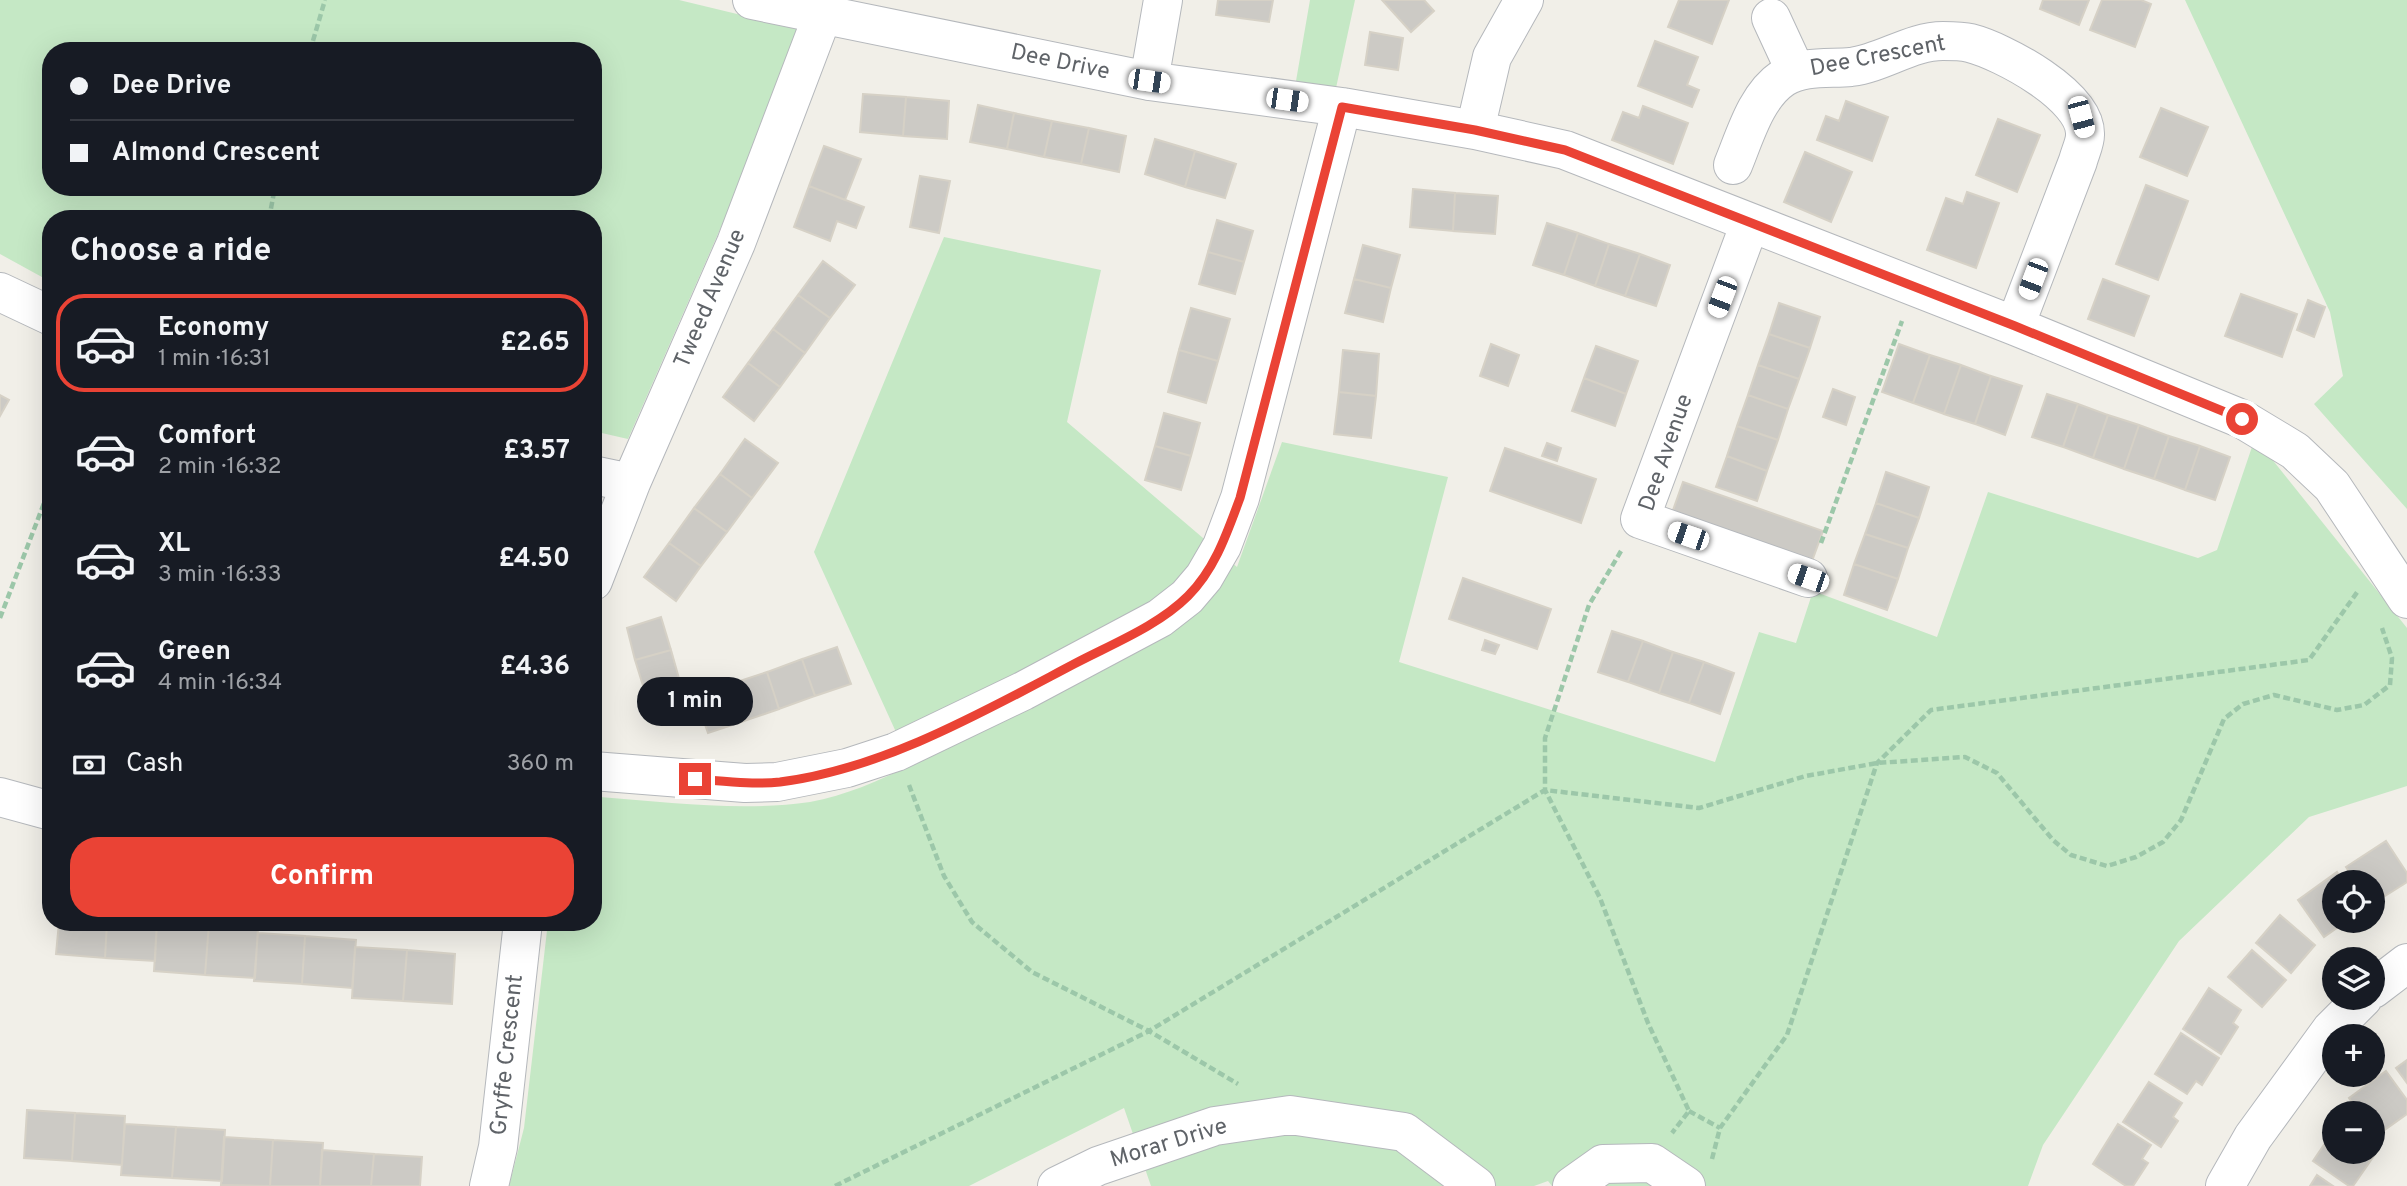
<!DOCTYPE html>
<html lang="en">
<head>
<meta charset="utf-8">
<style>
  :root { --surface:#171b24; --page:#20242c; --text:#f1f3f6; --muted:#9ea1a6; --line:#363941; --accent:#ea4335 }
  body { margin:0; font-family:Overpass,sans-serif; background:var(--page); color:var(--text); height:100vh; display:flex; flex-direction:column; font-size:26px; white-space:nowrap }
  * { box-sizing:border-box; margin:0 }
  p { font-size:23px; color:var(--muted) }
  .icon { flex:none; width:38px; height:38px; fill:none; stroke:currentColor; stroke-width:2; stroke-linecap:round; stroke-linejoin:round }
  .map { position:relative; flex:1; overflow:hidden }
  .sheet { position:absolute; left:42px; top:210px; width:560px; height:721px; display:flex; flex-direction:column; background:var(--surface); border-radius:28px; box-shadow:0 7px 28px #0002 }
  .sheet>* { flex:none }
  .hud { position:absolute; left:42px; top:42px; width:560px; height:154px; border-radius:28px; box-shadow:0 7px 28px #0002; display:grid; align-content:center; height:154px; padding:0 28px; background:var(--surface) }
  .controls { position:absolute; left:2322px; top:870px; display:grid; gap:14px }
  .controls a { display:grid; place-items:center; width:63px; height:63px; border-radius:50%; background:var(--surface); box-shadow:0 7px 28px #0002; font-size:35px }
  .end { position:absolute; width:32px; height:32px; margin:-16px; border:9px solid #ea4335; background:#fff; box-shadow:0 0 0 4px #fff }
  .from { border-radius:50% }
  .bubble { position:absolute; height:49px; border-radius:24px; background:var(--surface); box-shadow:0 7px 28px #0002; font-size:23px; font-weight:700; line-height:49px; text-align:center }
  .car { position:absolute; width:21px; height:42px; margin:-21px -10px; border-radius:9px; box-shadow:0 0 5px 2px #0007; background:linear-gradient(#fff 24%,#345 0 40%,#fff 0 76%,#345 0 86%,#fff 0) }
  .hud b { display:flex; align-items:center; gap:24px; height:66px; font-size:26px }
  .hud b+b { border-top:2px solid var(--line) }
  .hud i { width:18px; height:18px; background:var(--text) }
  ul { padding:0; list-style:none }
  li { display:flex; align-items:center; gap:21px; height:98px; margin:0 14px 10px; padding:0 14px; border:4px solid transparent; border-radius:28px }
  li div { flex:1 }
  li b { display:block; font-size:26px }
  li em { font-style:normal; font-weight:700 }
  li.selected { border-color:var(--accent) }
  li>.icon { width:63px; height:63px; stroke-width:1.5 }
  h2 { padding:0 28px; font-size:32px; line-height:84px }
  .pay { display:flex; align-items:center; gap:18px; height:77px; padding:0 28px; font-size:26px }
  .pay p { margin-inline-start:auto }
  .action { display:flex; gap:14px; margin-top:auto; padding:14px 28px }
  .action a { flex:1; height:80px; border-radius:28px; background:var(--accent); color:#fff; font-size:28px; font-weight:700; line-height:80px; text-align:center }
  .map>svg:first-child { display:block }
  .green { fill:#c5e8c5; fill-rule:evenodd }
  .building { fill:#cccac5; stroke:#d6d1c6; stroke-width:2 }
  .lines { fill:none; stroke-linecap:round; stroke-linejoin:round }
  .minor-casing { stroke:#b5b8bc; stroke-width:40 }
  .path { stroke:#9cc7a9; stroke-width:4.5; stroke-dasharray:7 3.5; stroke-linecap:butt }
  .minor { stroke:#fff; stroke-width:38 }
  .route { stroke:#ea4335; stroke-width:9 }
  .labels { text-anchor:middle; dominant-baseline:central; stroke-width:6; stroke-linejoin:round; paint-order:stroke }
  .street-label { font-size:23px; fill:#5f6368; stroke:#fff }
</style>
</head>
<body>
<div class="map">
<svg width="2407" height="1186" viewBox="0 0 2407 1186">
  <rect width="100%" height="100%" fill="#f1efe8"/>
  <path class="green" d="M0,0H679L807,31L628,439L593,431V219H51V282L0,254ZM51,51H593V187H51Z
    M1310,0H1355L1336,88L1296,81Z
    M2185,0H2407V509L2314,404L2343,376L2330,312Z
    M944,237L1101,270L1067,422L1237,567L1282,442L1448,477L1399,662L1715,762L1759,632L1796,643L1813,591L1937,637L1988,492L2198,558L2217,550L2255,438L2407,628V786L2309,817L2179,941L2043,1145L2028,1186H1552L1548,1181L1534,1186H1151L1124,1108L969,1186H509L524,1128L548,922H593V800L600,797C669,802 740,812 810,802C845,796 880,780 911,765L814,552Z"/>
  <path class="building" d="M1218,0H1273L1269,22L1216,15Z
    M1382,0H1424L1434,11L1411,32Z
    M1679,0H1729L1712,44L1668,27Z
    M2043,0H2089L2079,25L2040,9Z
    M2102,0H2141L2151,4L2135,47L2090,30Z
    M1370,32L1403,38L1398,70L1365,65Z
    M1655,41L1698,57L1687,85L1699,90L1692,107L1638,86Z
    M863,94L906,97L903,136L860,132Z
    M906,97L949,101L947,139L903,136Z
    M1846,101L1888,117L1872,161L1817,140L1826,116L1839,121Z
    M978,105L1014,113L1007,149L970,142Z
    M1643,106L1688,123L1673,164L1612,140L1623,112L1639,118Z
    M2161,108L2208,127L2187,176L2140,157Z
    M1014,113L1052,121L1044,157L1007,149Z
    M1998,119L2040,135L2017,192L1976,175Z
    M1052,121L1089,128L1081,164L1044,157Z
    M1089,128L1126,136L1119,172L1081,164Z
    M1155,139L1195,151L1185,187L1145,174Z
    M824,146L861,159L845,200L809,186Z
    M1195,151L1236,164L1225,198L1185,187Z
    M1805,152L1852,172L1831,222L1784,202Z
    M920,176L950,181L939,233L910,227Z
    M2146,185L2188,201L2158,280L2116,264Z
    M809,186L864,207L856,228L837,221L830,241L794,227Z
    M1413,189L1455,193L1453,231L1410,227Z
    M1967,192L1999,203L1976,268L1927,250L1946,198L1963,204Z
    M1455,193L1498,196L1495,234L1453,231Z
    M1217,220L1253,231L1244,262L1208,252Z
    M1547,223L1578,233L1564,275L1533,265Z
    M1578,233L1609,244L1595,286L1564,275Z
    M1609,244L1640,254L1625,296L1595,286Z
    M1363,245L1400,255L1391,288L1354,279Z
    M1208,252L1244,262L1235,294L1199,284Z
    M1640,254L1670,265L1656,306L1625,296Z
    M823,261L855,285L830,318L798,295Z
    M1354,279L1391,288L1383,322L1345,313Z
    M2103,279L2149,296L2134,336L2088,319Z
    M2241,294L2297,314L2282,357L2225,336Z
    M798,295L830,318L805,353L773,329Z
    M2308,300L2325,307L2314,337L2297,330Z
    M1779,303L1820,317L1810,348L1769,334Z
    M1191,308L1230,319L1218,361L1179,350Z
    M773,329L805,353L780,387L748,363Z
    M1769,334L1810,348L1799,379L1758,365Z
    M1491,344L1519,355L1508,386L1480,376Z
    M1899,344L1930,355L1913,403L1882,392Z
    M1596,346L1638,361L1626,394L1584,378Z
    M1179,350L1218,361L1206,403L1168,392Z
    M1343,350L1379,354L1376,396L1339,392Z
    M1930,355L1961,365L1944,414L1913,403Z
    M748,363L780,387L754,421L723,397Z
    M1758,365L1799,379L1788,409L1748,395Z
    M1961,365L1991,376L1975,424L1944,414Z
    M1991,376L2022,386L2005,435L1975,424Z
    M1584,378L1626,394L1615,426L1572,411Z
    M1833,389L1855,397L1846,425L1823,417Z
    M1339,392L1376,396L1371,438L1334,434Z
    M2047,394L2078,404L2063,447L2032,437Z
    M0,395L9,400L0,416Z
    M1748,395L1788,409L1778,440L1737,426Z
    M2078,404L2108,415L2093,458L2063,447Z
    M1164,413L1200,423L1191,456L1155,446Z
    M2108,415L2139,425L2124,469L2093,458Z
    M2139,425L2169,436L2154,479L2124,469Z
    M1737,426L1778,440L1767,471L1727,456Z
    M2169,436L2200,446L2185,490L2154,479Z
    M745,439L778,463L752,498L720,474Z
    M1547,443L1561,448L1557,461L1542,456Z
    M1155,446L1191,456L1181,490L1145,480Z
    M2200,446L2230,457L2215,500L2185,490Z
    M1505,448L1596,479L1581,523L1490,491Z
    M1727,456L1767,471L1757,501L1716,487Z
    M1886,472L1929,487L1919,518L1876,503Z
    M720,474L752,498L727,532L694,508Z
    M1683,482L1823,531L1812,561L1672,513Z
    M1876,503L1919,518L1908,548L1865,534Z
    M694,508L727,532L701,566L669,543Z
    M1865,534L1908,548L1898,579L1854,564Z
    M669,543L701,566L676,601L644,577Z
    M1854,564L1898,579L1887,610L1844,595Z
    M1463,578L1551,609L1537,649L1449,619Z
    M661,617L671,650L635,660L627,628Z
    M1612,631L1643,641L1628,682L1598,672Z
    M1485,640L1499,645L1495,654L1482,650Z
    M1643,641L1673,652L1659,693L1628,682Z
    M837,647L851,684L815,696L802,659Z
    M671,650L680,682L645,692L635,660Z
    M1673,652L1704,662L1689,703L1659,693Z
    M802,659L815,696L779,709L767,672Z
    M1704,662L1734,673L1720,714L1689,703Z
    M767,672L779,709L744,721L731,684Z
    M731,684L744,721L708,733L695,696Z
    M2386,841L2407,873V882L2385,896L2381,891L2373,896V882H2356L2346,867Z
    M2337,872L2344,882H2334V920H2348L2324,937L2298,900Z
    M2280,915L2315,945L2291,973L2256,943Z
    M59,922H107L105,958L56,954Z
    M107,922H157L155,961L105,958Z
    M157,922L209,924L205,975L154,971Z
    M209,924L258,927L255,978L205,975Z
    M258,933L305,936L302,984L254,981Z
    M305,936L356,940L352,988L302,984Z
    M355,947L407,950L403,1001L352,998Z
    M407,950L455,954L452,1004L403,1001Z
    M2252,950L2286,980L2262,1007L2228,977Z
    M2209,988L2241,1010L2233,1023L2238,1027L2221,1054L2183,1029Z
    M2181,1033L2219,1058L2202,1085L2196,1081L2187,1094L2155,1074Z
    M2407,1060V1083L2396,1068Z
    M2386,1071L2407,1100V1114L2376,1136L2373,1132V1113H2359L2349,1098Z
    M2149,1082L2182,1103L2173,1117L2178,1121L2161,1147L2123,1122Z
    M27,1110L75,1113L72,1161L24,1158Z
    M75,1113L125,1116L122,1165L72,1161Z
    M125,1124L176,1127L172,1178L121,1175Z
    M2118,1124L2151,1145L2142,1159L2148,1163L2133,1186H2126L2093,1164Z
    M176,1127L225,1130L222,1181L172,1178Z
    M2334,1130V1152H2373V1147L2378,1150L2353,1186H2349L2313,1161Z
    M224,1137L273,1140L270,1186L221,1185Z
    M273,1140L323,1143L320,1186H270Z
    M322,1150L374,1154L371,1186H320Z
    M374,1154L422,1157L420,1186H371Z
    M2317,1175L2333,1186H2310Z"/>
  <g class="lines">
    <g class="minor-casing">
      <path id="minor" d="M752,0L1149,81L1342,107L1475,130L1565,150L2015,326L2242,419L2295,451L2332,486L2407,599
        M1771,18L1796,72
        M1149,81L1163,0
        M1475,130L1492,57L1524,0
        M1733,165C1745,136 1756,96 1783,78C1803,65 1829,69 1851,67C1883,63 1911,41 1943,41C1951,41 1962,41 1970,43C2002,51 2087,96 2085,135C2085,143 2080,153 2078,161L2015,326
        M1750,223L1640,519L1808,578
        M0,292L51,316
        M593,475L631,483
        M593,581L631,483L736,243L823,14
        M593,771L745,783L777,782L847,768L896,752L1023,691L1160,618L1187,597L1204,577L1222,546L1240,498L1342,107
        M0,797L51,811
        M2373,989L2407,963
        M489,1186L498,1147L523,922
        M1057,1186L1098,1166L1215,1126L1290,1115L1404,1132L1476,1186
        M1572,1186L1603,1164L1652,1163L1686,1186
        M2225,1186L2253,1137L2331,1030L2363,998"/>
    </g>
    <path class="path" d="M310,51L325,0
      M269,219L275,187
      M1821,543L1902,321
      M1621,551L1589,605L1545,738V790L1600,898L1648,1023L1689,1111L1672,1133
      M0,618L51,485
      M909,785L944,876L972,922L1032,972L1149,1031L1238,1084
      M1689,1111L1720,1128
      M1712,1159L1720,1128L1787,1035L1877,763L1931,710L2309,660L2358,591
      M835,1186L1149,1031L1545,790L1699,808L1806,776L1877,763L1965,757L1997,773L2053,840L2071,855L2107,866L2136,857L2163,842L2181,820L2224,719L2243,704L2274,695L2337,710L2364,705L2390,685L2392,658L2382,628"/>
    <use href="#minor" class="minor"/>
  </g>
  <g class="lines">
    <path class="route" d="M695,779C723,781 751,785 780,782C883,769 983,712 1074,664C1112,644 1158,626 1188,596C1215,569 1227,533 1240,498L1342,107L1475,130L1565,150L2015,326L2242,419"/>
  </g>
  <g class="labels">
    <g class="street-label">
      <text transform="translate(1878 57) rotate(-11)">Dee Crescent</text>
      <text transform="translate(1060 63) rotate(12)">Dee Drive</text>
      <text transform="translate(711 299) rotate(-67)">Tweed Avenue</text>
      <text transform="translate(1667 453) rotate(-71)">Dee Avenue</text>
      <text transform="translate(508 1055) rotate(-84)">Gryffe Crescent</text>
      <text transform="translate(1169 1144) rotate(-17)">Morar Drive</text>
    </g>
  </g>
</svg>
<div class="controls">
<a><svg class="icon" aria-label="locate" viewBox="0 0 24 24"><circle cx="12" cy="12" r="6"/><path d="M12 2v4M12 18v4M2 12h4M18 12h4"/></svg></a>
<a><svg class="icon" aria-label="layers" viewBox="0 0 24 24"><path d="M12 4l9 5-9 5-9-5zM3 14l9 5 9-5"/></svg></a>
<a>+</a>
<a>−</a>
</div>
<i class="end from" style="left:2242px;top:419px"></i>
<i class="end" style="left:695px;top:779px"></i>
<div class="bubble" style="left:637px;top:677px;width:116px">1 min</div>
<i class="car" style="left:1149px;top:81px;rotate:98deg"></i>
<i class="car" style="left:1287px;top:100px;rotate:98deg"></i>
<i class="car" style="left:2081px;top:117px;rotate:165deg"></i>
<i class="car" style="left:2033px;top:279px;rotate:201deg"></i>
<i class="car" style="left:1722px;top:297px;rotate:201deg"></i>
<i class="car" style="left:1688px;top:536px;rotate:289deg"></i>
<i class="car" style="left:1808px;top:578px;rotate:289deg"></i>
<div class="hud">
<b><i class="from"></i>Dee Drive</b>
<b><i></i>Almond Crescent</b>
</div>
<section class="sheet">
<h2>Choose a ride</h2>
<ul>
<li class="selected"><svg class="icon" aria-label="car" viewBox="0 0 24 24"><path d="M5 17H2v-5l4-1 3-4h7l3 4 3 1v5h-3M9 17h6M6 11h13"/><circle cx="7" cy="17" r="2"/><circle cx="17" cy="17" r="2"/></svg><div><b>Economy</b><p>1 min · 16:31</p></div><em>£2.65</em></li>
<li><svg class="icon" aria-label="car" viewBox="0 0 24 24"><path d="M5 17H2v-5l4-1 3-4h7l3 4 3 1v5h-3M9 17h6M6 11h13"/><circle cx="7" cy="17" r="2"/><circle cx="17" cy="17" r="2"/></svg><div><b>Comfort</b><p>2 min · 16:32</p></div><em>£3.57</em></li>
<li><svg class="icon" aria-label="car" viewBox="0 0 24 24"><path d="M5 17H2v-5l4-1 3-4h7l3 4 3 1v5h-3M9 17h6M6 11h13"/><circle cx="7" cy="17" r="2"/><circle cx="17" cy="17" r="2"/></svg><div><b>XL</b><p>3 min · 16:33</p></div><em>£4.50</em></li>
<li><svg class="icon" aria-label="car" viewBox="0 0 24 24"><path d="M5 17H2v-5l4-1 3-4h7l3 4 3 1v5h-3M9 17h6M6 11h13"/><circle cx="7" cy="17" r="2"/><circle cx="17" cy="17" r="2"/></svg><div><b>Green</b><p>4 min · 16:34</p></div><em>£4.36</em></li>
</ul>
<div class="pay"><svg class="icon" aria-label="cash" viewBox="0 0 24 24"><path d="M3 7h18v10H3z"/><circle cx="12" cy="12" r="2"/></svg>Cash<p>360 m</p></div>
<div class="action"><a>Confirm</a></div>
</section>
</div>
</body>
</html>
